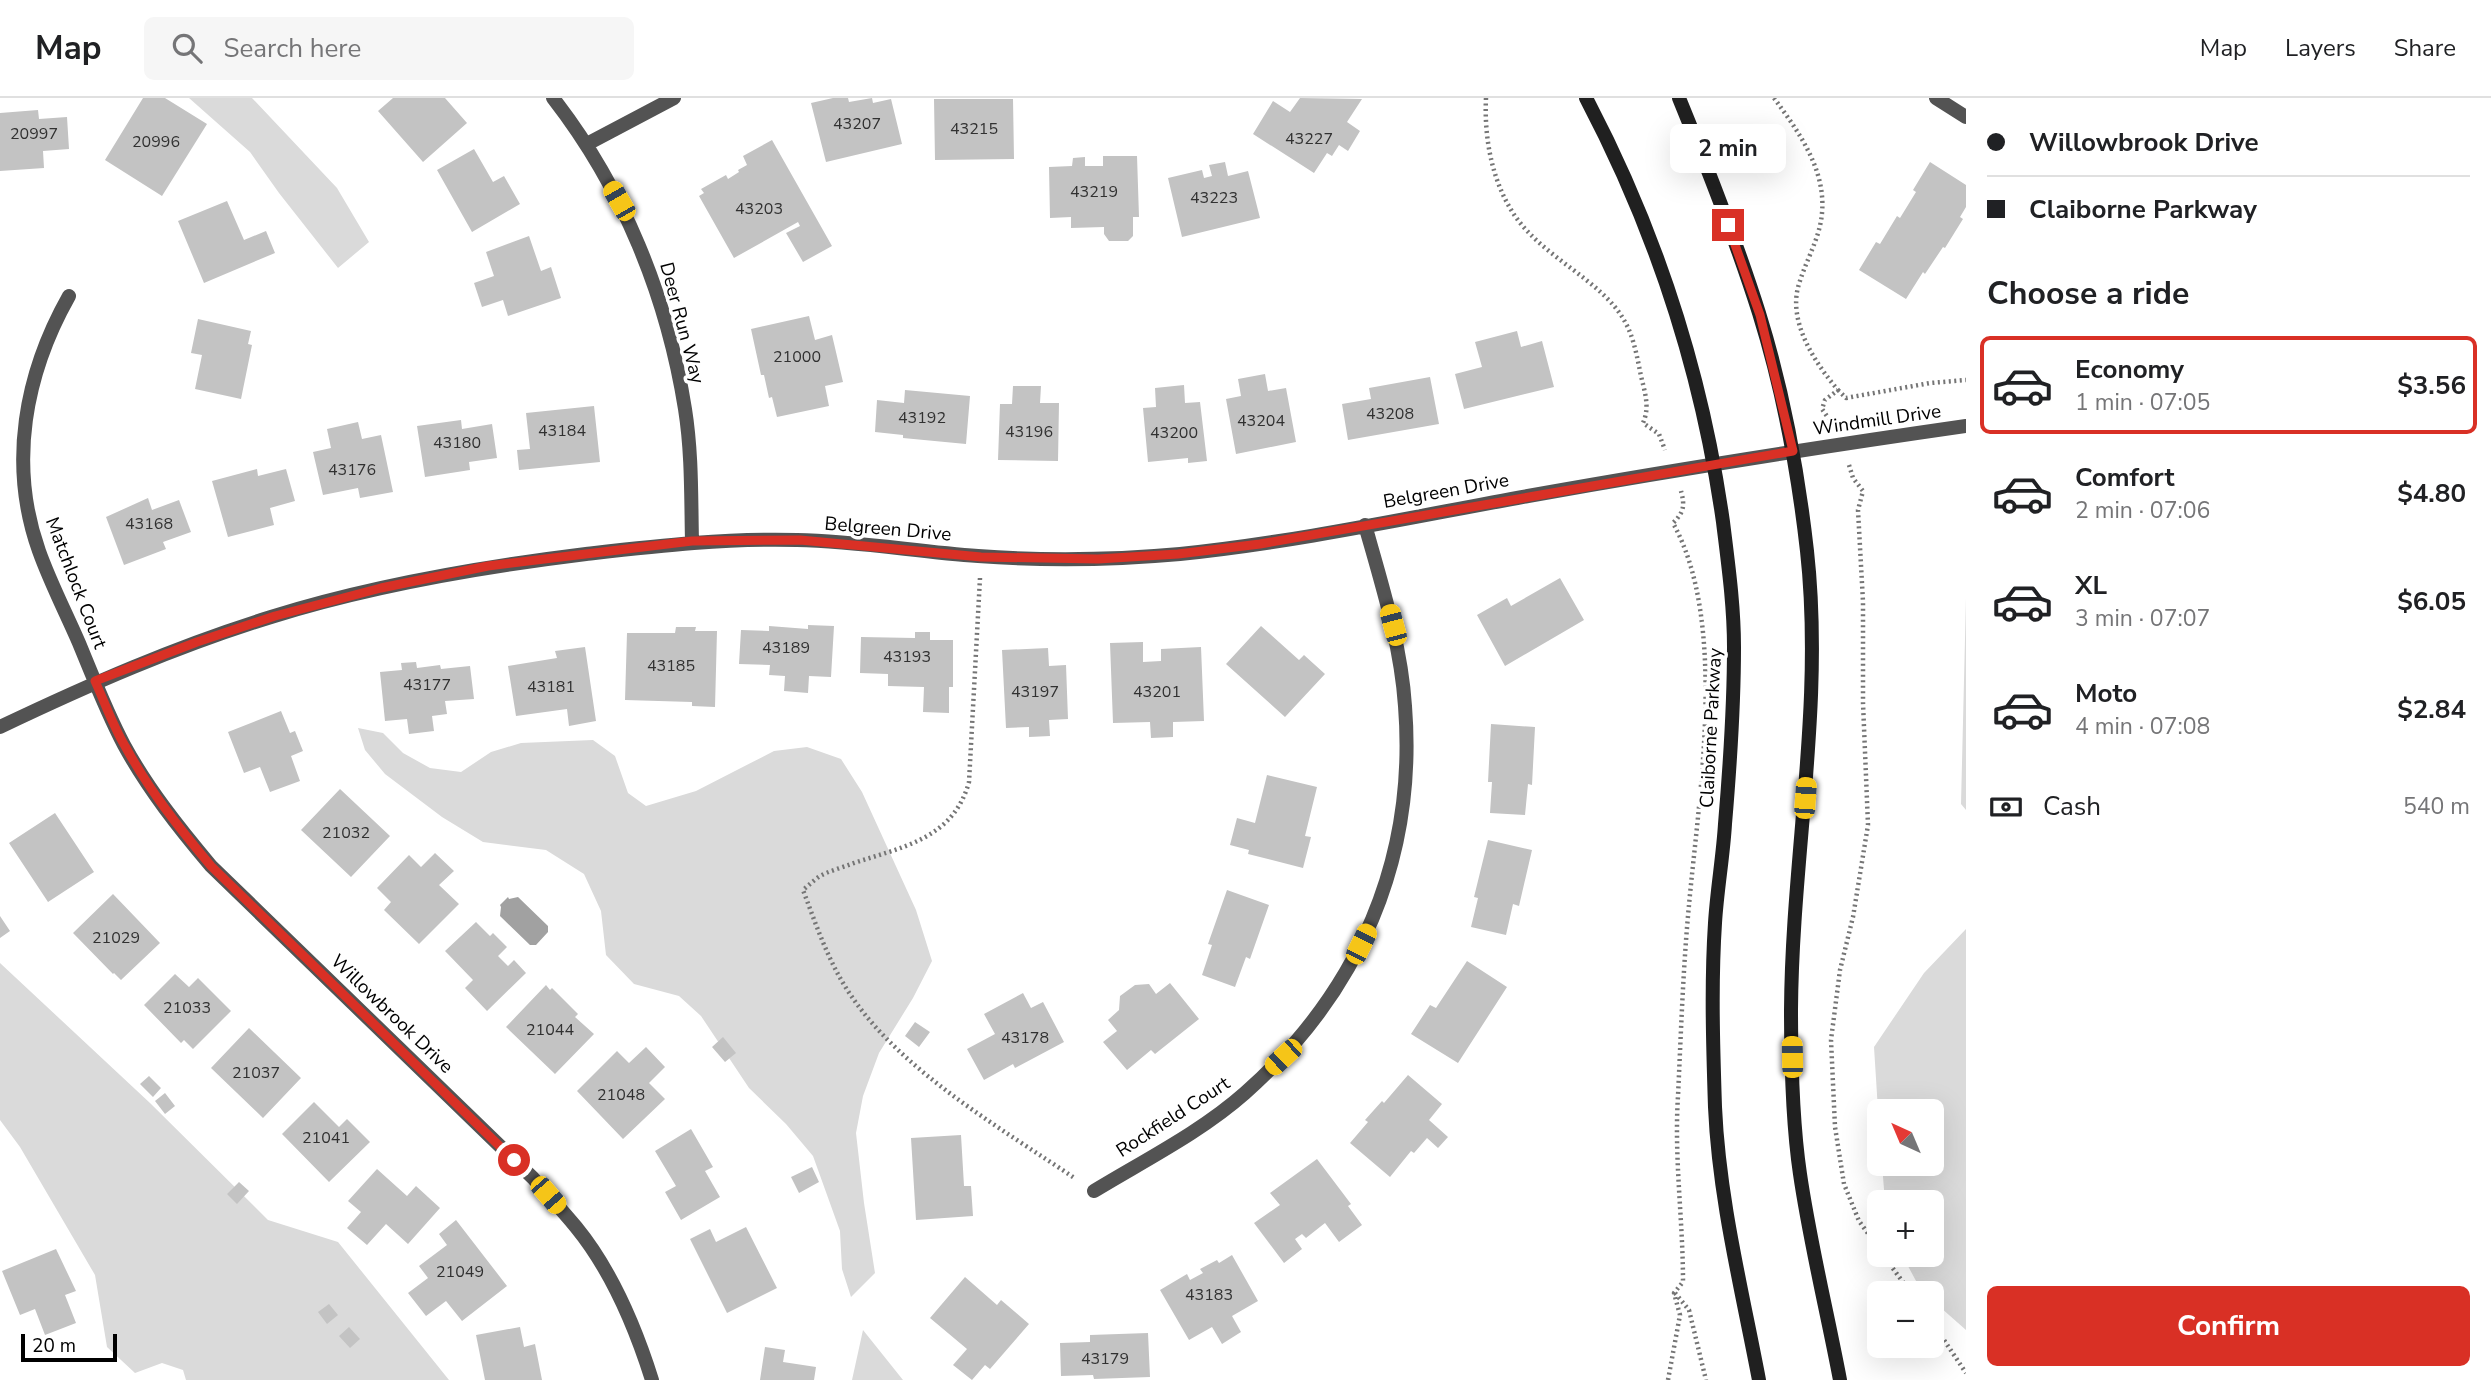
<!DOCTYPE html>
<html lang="en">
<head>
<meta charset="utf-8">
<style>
  :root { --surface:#fff; --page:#f6f6f6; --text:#202124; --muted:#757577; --line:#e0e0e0; --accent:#d93025 }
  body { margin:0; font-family:"Nunito Sans",sans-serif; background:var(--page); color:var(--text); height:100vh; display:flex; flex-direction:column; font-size:26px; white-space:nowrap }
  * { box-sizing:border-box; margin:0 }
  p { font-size:23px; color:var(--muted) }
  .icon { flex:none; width:38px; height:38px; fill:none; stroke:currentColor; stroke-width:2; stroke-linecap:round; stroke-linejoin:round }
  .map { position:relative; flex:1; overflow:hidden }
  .side { display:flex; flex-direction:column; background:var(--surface); width:525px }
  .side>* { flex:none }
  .hud { display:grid; align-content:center; height:154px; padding:0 21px; background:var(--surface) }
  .needle { width:46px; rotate:316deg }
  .tools { position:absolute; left:1867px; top:1001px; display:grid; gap:14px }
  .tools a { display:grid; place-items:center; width:77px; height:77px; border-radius:10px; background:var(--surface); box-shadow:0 7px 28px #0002; font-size:35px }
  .scale { position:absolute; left:21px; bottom:18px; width:96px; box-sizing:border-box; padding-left:7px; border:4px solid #000; border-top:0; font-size:19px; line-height:24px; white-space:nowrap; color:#000; -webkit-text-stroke:5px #fff; paint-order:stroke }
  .end { position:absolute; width:32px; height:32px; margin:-16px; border:9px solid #d93025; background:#fff; box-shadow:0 0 0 4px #fff }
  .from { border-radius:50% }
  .bubble { position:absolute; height:49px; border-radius:10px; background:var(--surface); box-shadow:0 7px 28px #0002; font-size:23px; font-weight:700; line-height:49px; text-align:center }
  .car { position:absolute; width:21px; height:42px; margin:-21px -10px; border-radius:9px; box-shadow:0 0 5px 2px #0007; background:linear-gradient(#f5c518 24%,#345 0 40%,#f5c518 0 76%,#345 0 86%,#f5c518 0) }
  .hud b { display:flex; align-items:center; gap:24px; height:66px; font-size:26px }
  .hud b+b { border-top:2px solid var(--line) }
  .hud i { width:18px; height:18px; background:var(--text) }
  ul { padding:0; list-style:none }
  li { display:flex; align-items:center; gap:21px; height:98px; margin:0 14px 10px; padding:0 7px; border:4px solid transparent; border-radius:10px }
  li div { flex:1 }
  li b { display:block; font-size:26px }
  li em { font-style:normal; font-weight:700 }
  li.active { border-color:var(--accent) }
  li>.icon { width:63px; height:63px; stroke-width:1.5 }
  h2 { padding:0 21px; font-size:32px; line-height:84px }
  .pay { display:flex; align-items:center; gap:18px; height:77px; padding:0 21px; font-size:26px }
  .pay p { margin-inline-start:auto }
  .button { display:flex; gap:14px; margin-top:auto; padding:14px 21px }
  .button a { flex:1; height:80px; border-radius:10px; background:var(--accent); color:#fff; font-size:28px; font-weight:700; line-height:80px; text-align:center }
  header { display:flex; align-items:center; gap:42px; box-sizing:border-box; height:98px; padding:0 35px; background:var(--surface); border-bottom:2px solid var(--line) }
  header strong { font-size:33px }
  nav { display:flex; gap:38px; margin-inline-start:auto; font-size:24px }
  .search { width:490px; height:63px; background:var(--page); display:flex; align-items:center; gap:18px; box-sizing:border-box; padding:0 24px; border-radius:10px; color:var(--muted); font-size:26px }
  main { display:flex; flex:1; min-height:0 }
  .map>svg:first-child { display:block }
  .green { fill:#dadada }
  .water { fill:#a1a1a1 }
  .building { fill:#c3c3c3 }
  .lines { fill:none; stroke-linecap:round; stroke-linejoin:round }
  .path { stroke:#757575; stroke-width:4.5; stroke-dasharray:2 3.5; stroke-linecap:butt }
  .minor { stroke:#535353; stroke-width:14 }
  .secondary { stroke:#202020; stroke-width:14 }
  .route { stroke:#d93025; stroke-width:9 }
  .labels { text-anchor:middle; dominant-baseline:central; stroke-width:7; stroke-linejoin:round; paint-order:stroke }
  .number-label { font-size:16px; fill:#313131 }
  .street-label { font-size:19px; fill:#000; stroke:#fff }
</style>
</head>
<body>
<header>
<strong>Map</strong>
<div class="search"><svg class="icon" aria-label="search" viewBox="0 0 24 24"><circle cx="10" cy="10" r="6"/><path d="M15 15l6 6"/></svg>Search here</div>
<nav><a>Map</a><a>Layers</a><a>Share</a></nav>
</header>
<main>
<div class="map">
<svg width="1966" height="1282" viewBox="0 0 1966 1282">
  <rect width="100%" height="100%" fill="#fff"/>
  <path class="green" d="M189,0H252L337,90L369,144L338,170L279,95L250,54Z
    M1966,500V712L1961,706Z
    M358,630L383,635L403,655L430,670L461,674L491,654L521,645L593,642L615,658L628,695L646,708L696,693L774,653L807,649L841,661L862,694L916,812L932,863L913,900L879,955L863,998L856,1035L864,1105L875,1175L851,1199L842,1171L840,1133L813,1058L786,1026L749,990L701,918L679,898L634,886L606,857L601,813L584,776L546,752L483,744L442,719L385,676L365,652Z
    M1966,831V1232L1932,1202V1195L1922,1194L1902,1157H1932V1104H1885L1882,1066H1932V1013H1880L1879,1028L1874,949L1924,875Z
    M0,865L150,1005L268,1122L338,1144L449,1282H186L183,1272L162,1265L135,1275L107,1249L95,1177L20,1049L0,1022Z
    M863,1232L903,1282H852Z"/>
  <path class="water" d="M508,799L509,801L518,799L548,828V834L536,847H530L500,818L501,809L500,807Z"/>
  <path class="building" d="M143,0H165L207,26L162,98L105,62Z
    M393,0H445L467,25L423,64L378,13Z
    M833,0H848L849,4L872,0L873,5L891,1L902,46L826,64L811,5Z
    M1300,0L1362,1L1347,24L1360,33L1348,53L1339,47L1332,58L1327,55L1314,75L1253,36L1273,3L1290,14Z
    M934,1H1013L1014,61L935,62Z
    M38,12L39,21L67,19L69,51L43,53L44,70L0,73V15Z
    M772,42L832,148L803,164L786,135L800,128L798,124L734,160L699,98L704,95L701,91L726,77L728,81L739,74L738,72L747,67L743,58Z
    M474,51L493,84L504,78L520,106L472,134L437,72Z
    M1103,58H1137L1139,119H1133V138L1128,143H1109L1104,136V129L1071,130V119L1050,120L1049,69L1072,68L1073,60L1085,59V68H1103Z
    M1225,64L1228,78L1248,73L1260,120L1182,139L1168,80L1202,72L1204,80L1212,78L1209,67Z
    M1930,64L1966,87V109L1960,119L1963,121L1945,150L1943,149L1925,176L1923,174L1906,201L1859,172L1876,144L1880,146L1897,118L1900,120L1916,94L1913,92Z
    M227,103L244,142L266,133L275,155L204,185L178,123Z
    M529,138L541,173L551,169L561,200L508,218L503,202L482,209L474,185L494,178L486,154Z
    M809,218L815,242L832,237L843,284L825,288L829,308L777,319L772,299L769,300L764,277H761L751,231Z
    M198,221L251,233L248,246L252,247L241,301L195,291L202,257L191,255Z
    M1517,233L1521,249L1542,243L1554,289L1464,311L1455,276L1482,269L1475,244Z
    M1265,276L1268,293L1286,290L1296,344L1236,356L1226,301L1241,298L1238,281Z
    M1430,279L1439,326L1348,342L1342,306L1371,301L1369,290Z
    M1184,287L1185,305L1200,304L1207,363L1188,365V360L1148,364L1143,310L1156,309L1155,290Z
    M1013,288H1041L1040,305H1059L1058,363L998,362L1000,306H1012Z
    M905,292L970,298L966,346L903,340V337L875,334L877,302L904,305Z
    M594,308L600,364L519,372L517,352L530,351L526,315Z
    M461,322L462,331L492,326L497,360L469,364L470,372L425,379L417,328Z
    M358,324L362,341L381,337L393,394L360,400L358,390L323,397L313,354L331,350L327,331Z
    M257,371L258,378L286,371L295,403L270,410L274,427L228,439L212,383Z
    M148,400L152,412L179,402L191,434L163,444L166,451L124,467L106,419Z
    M1560,480L1584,522L1505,568L1477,517L1507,500L1511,508Z
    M808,527L834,528L831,579L809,578L808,595L784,593L785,578L769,577L770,567L739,566L741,532L769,533V528L808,531Z
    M1261,528L1299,562L1304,557L1325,576L1285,619L1226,566Z
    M676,529H696L695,533H717L715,609L692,608V604L625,602L627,535H675Z
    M915,534H930V542H953V589H949V615L923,614L924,589L888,588V576L860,575L861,539L915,540Z
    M1143,544V564L1161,563V551L1201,549L1204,623L1173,624V639L1151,640L1150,624L1113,625L1110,545Z
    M585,549L596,623L569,628L567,611L516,618L508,568L557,560L555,553Z
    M1048,550L1049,568L1066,567L1068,621L1049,622L1050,638L1029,639V629L1006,630L1002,552Z
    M416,564L417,570L440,567L441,571L470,568L474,601L445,603L447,616L432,618L434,633L409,636L407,621L385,623L380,574L402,572L401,565Z
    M281,613L290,635L295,633L303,653L291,658L300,683L270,694L260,669L244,675L228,634Z
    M1491,626L1535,629L1532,687L1528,686L1525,717L1490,715L1492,684H1488Z
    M1267,677L1317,689L1305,738L1311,739L1303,770L1248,756L1249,752L1230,747L1237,720L1255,725Z
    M340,691L390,738L351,779L301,732Z
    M55,715L94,774L48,804L9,745Z
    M1488,742L1532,752L1519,808L1513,806L1506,837L1471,829L1478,800L1474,799Z
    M435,755L454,773L439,787L459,806L419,846L384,812L391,804L377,790L409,757L421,769Z
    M1227,792L1269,807L1250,861L1246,859L1235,889L1202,877L1212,847L1208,846Z
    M113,796L160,845L121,882L114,875L113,876L73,835Z
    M0,818L10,833L0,840Z
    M476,824L490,838L493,835L507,849L498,858L508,868L514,862L526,875L487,913L465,890L473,882L445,853Z
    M1467,863L1507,889L1458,965L1411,936L1430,907L1436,910Z
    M175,876L189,889L198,880L231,913L193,951L184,942L181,945L144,907Z
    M1170,885L1199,921L1155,956L1151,952L1127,972L1103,944L1117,933L1108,922L1119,912L1120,898L1135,887L1149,886L1156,896Z
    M546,887L550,892L552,890L578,916L575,919L594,936L555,976L506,929Z
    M1023,895L1031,910L1043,904L1064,944L1015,970L1013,966L984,982L967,951L995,936L984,916Z
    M915,924L930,934L919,949L905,938Z
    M249,930L301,980L263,1020L211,970Z
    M723,939L736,955L725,964L712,949Z
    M646,949L665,969L649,985L665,1001L623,1041L577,993L617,953L629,965Z
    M1408,977L1442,1006L1429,1022L1448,1039L1438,1050L1427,1040L1414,1055L1411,1053L1390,1079L1350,1045L1368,1024L1365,1022L1382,1003L1384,1005Z
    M149,978L161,990L153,999L140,986Z
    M165,995L175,1008L165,1016L155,1003Z
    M314,1004L339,1029L347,1021L370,1044L329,1084L282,1036Z
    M691,1031L713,1069L705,1073L720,1099L681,1122L665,1094L676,1088L655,1053Z
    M961,1037L964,1088H971L973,1118L916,1122L911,1040Z
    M1317,1061L1351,1106L1348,1108L1362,1127L1339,1144L1325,1125L1306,1140L1302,1136L1295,1141L1302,1151L1284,1165L1254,1125L1280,1107L1270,1095Z
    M812,1069L819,1084L799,1095L791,1079Z
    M377,1071L407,1098L416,1088L440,1110L408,1146L386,1126L367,1147L347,1130L361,1114L348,1103Z
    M239,1084L249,1093L237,1106L227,1096Z
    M456,1122L507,1188L462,1223L446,1203L426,1218L408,1195L428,1180L419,1168L447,1147L439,1136Z
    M746,1129L777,1190L727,1215L690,1141L710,1131L716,1144Z
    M56,1151L76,1193L65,1197L76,1225L45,1237L35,1211L20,1217L2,1173Z
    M1232,1157L1258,1203L1232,1218L1241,1234L1222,1246L1212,1229L1189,1242L1160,1192L1187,1176L1190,1182L1203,1175L1200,1171L1217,1162L1219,1165Z
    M965,1179L997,1207L1001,1202L1029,1226L990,1271L985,1267L972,1282L953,1267L967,1251L930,1220Z
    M329,1206L338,1217L327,1226L318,1214Z
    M349,1229L360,1241L350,1250L339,1238Z
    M520,1229L524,1249L535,1246L542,1282H485L476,1237Z
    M1148,1235L1150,1279L1094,1281L1093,1277L1061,1278L1060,1245L1090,1244V1237Z
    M765,1249L785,1252L783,1264L816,1269L814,1282H760Z"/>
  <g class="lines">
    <path class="path" d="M1486,0C1484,40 1492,84 1515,118C1544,160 1601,182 1624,222C1634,239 1637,259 1641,278C1645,295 1650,309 1643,325L1659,336L1665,352
      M1774,0C1798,33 1826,71 1822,115C1820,140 1806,162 1799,186C1787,223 1815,265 1838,292L1825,302L1822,311L1831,324
      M1838,292L1846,300L1930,285L1966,282
      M1849,367L1853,380L1863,393L1858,412L1863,504V605L1868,727L1853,819L1840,872L1831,942L1835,1029L1844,1086L1859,1123L1880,1152
      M980,480L969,684C953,742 901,749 851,766C841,770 829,773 820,778C814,782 809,787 803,792C817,829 829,866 852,899C903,974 1002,1031 1076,1081
      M1883,1157L1911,1195
      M1675,1195L1689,1212L1706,1282
      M1932,1224L1966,1275
      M1668,1282L1680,1217L1674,1195L1683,1184C1683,1122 1674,1060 1678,998C1681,935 1683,870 1689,807C1699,696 1728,525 1673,425C1684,414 1685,408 1681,393"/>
    <path class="minor" d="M553,0C623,90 667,198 685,311C692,355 691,399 692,444
      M1936,0L1966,19
      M587,46L674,0
      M69,198C25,276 8,366 39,453C50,484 66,515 79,545C93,579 107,615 124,647C148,691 179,730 211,768L533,1080C547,1096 562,1112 576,1129C612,1173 635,1228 652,1282
      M0,629C88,587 177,548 271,519C373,487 480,469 586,456C657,448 726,440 797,442C858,443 918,454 978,458C1045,463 1113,462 1180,456C1297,444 1412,419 1528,398C1673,372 1820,349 1966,328
      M1094,1093C1145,1062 1201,1034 1245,995C1359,894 1417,761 1405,608C1401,547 1382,487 1365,427"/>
    <path class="secondary" d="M1586,0C1656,133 1702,275 1723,424C1728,465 1734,507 1734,549C1734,608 1730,667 1725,726C1723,759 1717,792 1715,825C1711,886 1713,948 1715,1009C1719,1101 1742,1192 1759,1282
      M1679,0C1708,71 1736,142 1759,215C1783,292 1798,373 1807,453C1824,607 1792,759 1791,912C1791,966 1792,1022 1800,1076C1810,1145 1827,1213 1840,1282"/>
  </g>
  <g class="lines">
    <path class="route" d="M514,1062L211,768C179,730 149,692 125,648C113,628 105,605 95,583L197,544L275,518L381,490L488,468L692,443L800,442L981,459L1098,461L1178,456L1260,446L1793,353L1760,217L1728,127"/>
  </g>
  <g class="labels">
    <g class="number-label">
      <text x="857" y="26">43207</text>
      <text x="974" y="31">43215</text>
      <text x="34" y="36">20997</text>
      <text x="1309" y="41">43227</text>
      <text x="156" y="44">20996</text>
      <text x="1094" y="94">43219</text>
      <text x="1214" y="100">43223</text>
      <text x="759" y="111">43203</text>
      <text x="797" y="259">21000</text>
      <text x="1390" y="316">43208</text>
      <text x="922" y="320">43192</text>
      <text x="1261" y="323">43204</text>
      <text x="562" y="333">43184</text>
      <text x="1029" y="334">43196</text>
      <text x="1174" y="335">43200</text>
      <text x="457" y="345">43180</text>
      <text x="352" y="372">43176</text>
      <text x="149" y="426">43168</text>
      <text x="786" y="550">43189</text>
      <text x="907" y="559">43193</text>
      <text x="671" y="568">43185</text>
      <text x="427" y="587">43177</text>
      <text x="551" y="589">43181</text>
      <text x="1035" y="594">43197</text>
      <text x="1157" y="594">43201</text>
      <text x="346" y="735">21032</text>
      <text x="116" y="840">21029</text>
      <text x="187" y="910">21033</text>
      <text x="550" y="932">21044</text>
      <text x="1025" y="940">43178</text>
      <text x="256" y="975">21037</text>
      <text x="621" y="997">21048</text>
      <text x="326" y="1040">21041</text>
      <text x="460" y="1174">21049</text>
      <text x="1209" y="1197">43183</text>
      <text x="1105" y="1261">43179</text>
    </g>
    <g class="street-label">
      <text transform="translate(682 225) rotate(75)">Deer Run Way</text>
      <text transform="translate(1877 322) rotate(-8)">Windmill Drive</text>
      <text transform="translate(1446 393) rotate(-10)">Belgreen Drive</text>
      <text transform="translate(888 431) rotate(5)">Belgreen Drive</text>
      <text transform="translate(76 485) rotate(69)">Matchlock Court</text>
      <text transform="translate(1711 630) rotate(-87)">Claiborne Parkway</text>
      <text transform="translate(392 916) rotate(44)">Willowbrook Drive</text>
      <text transform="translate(1173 1019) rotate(-33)">Rockfield Court</text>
    </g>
  </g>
</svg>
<div class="tools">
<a><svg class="needle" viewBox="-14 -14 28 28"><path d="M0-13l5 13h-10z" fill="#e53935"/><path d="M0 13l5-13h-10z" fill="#757577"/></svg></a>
<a>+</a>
<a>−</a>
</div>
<div class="scale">20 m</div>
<i class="end from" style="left:514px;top:1062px"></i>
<i class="end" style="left:1728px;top:127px"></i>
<div class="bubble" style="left:1670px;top:26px;width:116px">2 min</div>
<i class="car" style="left:619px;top:103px;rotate:330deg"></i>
<i class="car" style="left:1393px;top:527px;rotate:345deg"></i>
<i class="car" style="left:1805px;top:700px;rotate:4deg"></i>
<i class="car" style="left:1361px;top:846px;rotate:26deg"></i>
<i class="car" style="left:1283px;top:959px;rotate:227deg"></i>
<i class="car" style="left:1792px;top:959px;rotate:359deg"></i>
<i class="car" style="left:548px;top:1097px;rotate:139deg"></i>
</div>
<section class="side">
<div class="hud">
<b><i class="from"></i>Willowbrook Drive</b>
<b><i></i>Claiborne Parkway</b>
</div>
<h2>Choose a ride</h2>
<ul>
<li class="active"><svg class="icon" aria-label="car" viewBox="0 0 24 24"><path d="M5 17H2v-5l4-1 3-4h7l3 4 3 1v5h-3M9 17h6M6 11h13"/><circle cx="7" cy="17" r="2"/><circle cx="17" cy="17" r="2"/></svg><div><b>Economy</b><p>1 min · 07:05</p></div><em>$3.56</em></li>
<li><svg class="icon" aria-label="car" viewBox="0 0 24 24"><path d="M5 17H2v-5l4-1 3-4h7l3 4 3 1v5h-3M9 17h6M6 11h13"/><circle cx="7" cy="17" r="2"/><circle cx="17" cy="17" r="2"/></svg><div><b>Comfort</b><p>2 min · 07:06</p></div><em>$4.80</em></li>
<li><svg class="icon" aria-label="car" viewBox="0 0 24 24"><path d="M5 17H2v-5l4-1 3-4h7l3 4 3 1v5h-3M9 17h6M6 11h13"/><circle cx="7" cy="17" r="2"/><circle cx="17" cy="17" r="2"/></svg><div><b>XL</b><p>3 min · 07:07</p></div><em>$6.05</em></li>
<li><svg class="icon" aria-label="car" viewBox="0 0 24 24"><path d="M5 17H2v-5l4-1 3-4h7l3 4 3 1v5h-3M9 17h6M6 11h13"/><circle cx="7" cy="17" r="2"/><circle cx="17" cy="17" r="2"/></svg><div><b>Moto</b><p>4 min · 07:08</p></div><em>$2.84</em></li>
</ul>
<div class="pay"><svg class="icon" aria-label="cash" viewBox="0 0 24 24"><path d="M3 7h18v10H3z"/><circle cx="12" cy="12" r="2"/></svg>Cash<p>540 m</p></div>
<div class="button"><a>Confirm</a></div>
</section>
</main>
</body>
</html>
